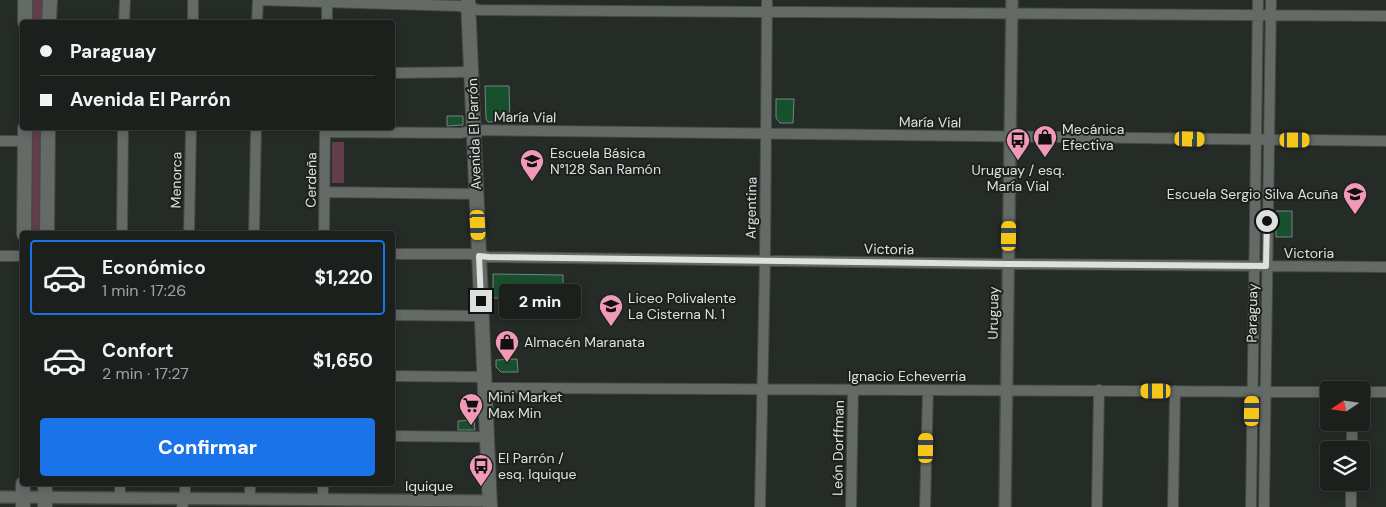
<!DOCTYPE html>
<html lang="es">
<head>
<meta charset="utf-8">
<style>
  :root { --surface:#1c201c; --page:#292d29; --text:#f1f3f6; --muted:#a0a3a3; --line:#3a3e3b; --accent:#1a73e8 }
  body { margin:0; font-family:"DM Sans",sans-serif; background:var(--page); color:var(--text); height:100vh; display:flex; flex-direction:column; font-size:19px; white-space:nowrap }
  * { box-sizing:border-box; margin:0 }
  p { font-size:16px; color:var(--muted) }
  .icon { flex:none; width:28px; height:28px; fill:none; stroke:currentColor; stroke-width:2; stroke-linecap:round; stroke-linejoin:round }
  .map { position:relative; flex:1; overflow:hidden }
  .drawer { position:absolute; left:20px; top:231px; width:375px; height:255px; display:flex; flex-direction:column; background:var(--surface); border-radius:5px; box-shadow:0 2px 8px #0003,0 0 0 1px var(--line) }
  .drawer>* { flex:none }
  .guide { position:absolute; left:20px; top:20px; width:375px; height:110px; border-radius:5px; box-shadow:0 2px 8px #0003,0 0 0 1px var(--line); display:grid; align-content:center; height:110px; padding:0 20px; background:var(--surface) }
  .needle { width:32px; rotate:257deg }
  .controls { position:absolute; left:1320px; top:381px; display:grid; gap:10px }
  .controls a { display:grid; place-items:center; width:50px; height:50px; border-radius:5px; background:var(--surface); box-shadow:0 2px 8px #0003,0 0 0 1px var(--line); font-size:25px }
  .end { position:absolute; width:22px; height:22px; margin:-11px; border:6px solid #dde1de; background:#111; box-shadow:0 0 0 2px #111 }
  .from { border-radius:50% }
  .bubble { position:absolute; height:35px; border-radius:5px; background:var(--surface); box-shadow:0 2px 8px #0003,0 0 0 1px var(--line); font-size:16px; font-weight:800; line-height:35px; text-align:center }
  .car { position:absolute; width:15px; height:30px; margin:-15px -8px; border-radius:6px; box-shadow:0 0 4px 1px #0007; background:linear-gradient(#f5c518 24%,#345 0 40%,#f5c518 0 76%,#345 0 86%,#f5c518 0) }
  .guide b { display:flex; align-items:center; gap:18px; height:48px; font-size:19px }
  .guide b+b { border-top:1px solid var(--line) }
  .guide i { width:12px; height:12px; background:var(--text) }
  ul { padding:9px 0 0; list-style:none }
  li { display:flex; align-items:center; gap:15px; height:75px; margin:0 10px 8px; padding:0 10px; border:2px solid transparent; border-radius:5px }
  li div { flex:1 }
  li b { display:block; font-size:19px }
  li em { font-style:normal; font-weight:800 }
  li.on { border-color:var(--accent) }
  li>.icon { width:45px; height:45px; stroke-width:1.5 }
  .button { display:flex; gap:10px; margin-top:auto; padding:10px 20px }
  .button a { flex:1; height:58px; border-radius:5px; background:var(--accent); color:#fff; font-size:20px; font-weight:800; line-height:58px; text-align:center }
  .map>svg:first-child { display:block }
  .green { fill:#613e49 }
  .building { fill:#17502c; stroke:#7b827c }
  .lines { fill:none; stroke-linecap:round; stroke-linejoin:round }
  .minor-casing { stroke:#444945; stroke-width:12 }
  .tertiary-casing { stroke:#444945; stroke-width:14 }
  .secondary-casing { stroke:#444945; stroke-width:16 }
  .minor { stroke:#646a65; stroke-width:10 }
  .tertiary { stroke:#646a65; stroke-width:11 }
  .secondary { stroke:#646a65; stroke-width:14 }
  .route { stroke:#dde1de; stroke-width:6 }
  .labels { text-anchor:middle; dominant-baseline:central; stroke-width:4; stroke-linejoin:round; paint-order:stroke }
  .street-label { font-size:14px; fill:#dde1de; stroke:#1c211d }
  .poi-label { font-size:14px; fill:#dde1de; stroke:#1c211d; text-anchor:start }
</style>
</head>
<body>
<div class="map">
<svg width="1386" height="507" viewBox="0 0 1386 507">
  <rect width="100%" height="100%" fill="#252b26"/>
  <path class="green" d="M29,0H45V22H30Z
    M29,128H45L44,234H29Z
    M332,142H344V183H332Z"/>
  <path class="building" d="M485,86H509L510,121L488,122L486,119Z
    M776,99H794L793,123H780L776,118Z
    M447,116H463V125L447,126Z
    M1276,211H1292V237H1276Z
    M493,274L563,275V313H541V305L533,298H493Z
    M517,359L518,372H501L496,367V360Z
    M474,420L475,430H458V421Z"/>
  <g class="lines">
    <g class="minor-casing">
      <path id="minor" d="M260,0L459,6L479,10L1386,16
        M124,22L125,0
        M193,22V0
        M257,22L258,0
        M327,22V0
        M392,73L471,72
        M325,132L461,133L474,130L1386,141
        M0,141H25
        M325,192L476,194
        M122,234L123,128
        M189,234L191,128
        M254,234L256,128
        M324,234L325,128
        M392,254H469L489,257L1008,264L1386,267
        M0,256H22
        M392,315L482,316
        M392,376L484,377
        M485,388L1329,392
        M1361,392H1386
        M392,436L487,437
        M1352,450V422
        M120,498V484
        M250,499V484
        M323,500V484
        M182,507L185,499V484
        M760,507L765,260L767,0
        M851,507L853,389
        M925,507L928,390
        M1097,507L1099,390
        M1173,507L1175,391
        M1251,507L1258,0
        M1264,507L1271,0
        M1351,507V482"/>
    </g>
    <g class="tertiary-casing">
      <path id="tertiary" d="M0,497L490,501
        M1005,507L1012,0"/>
    </g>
    <g class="secondary-casing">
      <path id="secondary" d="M468,0L490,507
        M25,22V0
        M49,22L50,0
        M24,234L25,128
        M47,234L48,128
        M23,507V484
        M45,507V484"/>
    </g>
    <use href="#minor" class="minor"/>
    <use href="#tertiary" class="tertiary"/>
    <use href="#secondary" class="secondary"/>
  </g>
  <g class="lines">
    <path class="route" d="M481,301L479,256L489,257L1008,264L1266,266L1267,221"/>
  </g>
  <defs>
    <g id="shop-pin" transform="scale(1.25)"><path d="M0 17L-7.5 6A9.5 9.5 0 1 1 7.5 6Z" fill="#f09ab6" stroke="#1c211d"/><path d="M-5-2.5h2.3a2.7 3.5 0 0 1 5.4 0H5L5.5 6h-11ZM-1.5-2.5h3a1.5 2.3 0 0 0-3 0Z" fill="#111"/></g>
    <g id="bus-pin" transform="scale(1.25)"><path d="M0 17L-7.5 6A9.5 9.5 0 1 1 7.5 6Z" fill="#f09ab6" stroke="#1c211d"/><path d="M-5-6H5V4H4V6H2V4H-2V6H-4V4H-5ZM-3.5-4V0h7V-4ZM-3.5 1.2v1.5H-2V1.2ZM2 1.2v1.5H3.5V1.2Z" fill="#111"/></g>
    <g id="school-pin" transform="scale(1.25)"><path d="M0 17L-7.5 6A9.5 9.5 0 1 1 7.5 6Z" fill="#f09ab6" stroke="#1c211d"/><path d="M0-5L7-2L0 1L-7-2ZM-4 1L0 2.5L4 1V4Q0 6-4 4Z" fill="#111"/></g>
    <g id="supermarket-pin" transform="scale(1.25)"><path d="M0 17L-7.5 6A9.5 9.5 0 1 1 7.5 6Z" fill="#f09ab6" stroke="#1c211d"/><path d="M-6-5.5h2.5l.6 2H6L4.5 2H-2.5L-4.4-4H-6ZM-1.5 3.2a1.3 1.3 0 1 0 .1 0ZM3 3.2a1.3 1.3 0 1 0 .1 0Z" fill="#111"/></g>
  </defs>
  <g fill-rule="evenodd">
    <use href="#shop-pin" x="1045" y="137"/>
    <use href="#bus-pin" x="1018" y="140"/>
    <use href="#school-pin" x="532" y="161"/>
    <use href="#school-pin" x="1355" y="194"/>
    <use href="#school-pin" x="611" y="306"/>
    <use href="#shop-pin" x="507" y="342"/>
    <use href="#supermarket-pin" x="471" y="405"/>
    <use href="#bus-pin" x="481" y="466"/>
  </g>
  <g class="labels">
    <g class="street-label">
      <text transform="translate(525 117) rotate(1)">María Vial</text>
      <text transform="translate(930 122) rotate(1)">María Vial</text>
      <text transform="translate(474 134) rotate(-92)">Avenida El Parrón</text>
      <text transform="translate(176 180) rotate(-89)">Menorca</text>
      <text transform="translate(311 180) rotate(-89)">Cerdeña</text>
      <text transform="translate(751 208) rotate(-89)">Argentina</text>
      <text transform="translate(889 249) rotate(1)">Victoria</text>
      <text x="1309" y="253">Victoria</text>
      <text transform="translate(993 313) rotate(-89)">Uruguay</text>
      <text transform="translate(1252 313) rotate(-89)">Paraguay</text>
      <text x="907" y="376">Ignacio Echeverria</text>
      <text transform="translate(838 448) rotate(-89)">León Dorffman</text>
      <text x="429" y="486">Iquique</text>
    </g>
    <g class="poi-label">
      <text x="1062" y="129">Mecánica<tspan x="1062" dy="16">Efectiva</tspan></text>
      <text x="550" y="153">Escuela Básica<tspan x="550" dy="16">N°128 San Ramón</tspan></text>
      <text x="1018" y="170" text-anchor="middle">Uruguay / esq.<tspan x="1018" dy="16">María Vial</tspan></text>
      <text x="1338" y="194" text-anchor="end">Escuela Sergio Silva Acuña</text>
      <text x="628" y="298">Liceo Polivalente<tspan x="628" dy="16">La Cisterna N. 1</tspan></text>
      <text x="524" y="342">Almacén Maranata</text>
      <text x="488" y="397">Mini Market<tspan x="488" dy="16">Max Min</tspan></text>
      <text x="498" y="458">El Parrón /<tspan x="498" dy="16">esq. Iquique</tspan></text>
    </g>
  </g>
</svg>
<div class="controls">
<a><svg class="needle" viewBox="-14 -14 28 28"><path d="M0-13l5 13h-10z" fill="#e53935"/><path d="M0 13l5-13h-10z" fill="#a0a3a3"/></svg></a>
<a><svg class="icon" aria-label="layers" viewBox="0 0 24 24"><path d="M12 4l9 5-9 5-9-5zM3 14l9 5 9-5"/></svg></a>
</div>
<i class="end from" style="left:1267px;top:221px"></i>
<i class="end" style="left:481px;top:301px"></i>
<div class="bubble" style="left:499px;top:284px;width:82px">2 min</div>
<i class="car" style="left:1190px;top:139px;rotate:91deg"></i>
<i class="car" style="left:1295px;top:140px;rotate:90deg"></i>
<i class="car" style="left:478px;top:225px;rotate:177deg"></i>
<i class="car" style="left:1009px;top:236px;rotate:1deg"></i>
<i class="car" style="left:1156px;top:391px;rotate:270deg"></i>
<i class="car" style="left:1252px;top:411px;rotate:1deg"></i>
<i class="car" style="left:926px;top:448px;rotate:1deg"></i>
<div class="guide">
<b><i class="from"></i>Paraguay</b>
<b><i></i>Avenida El Parrón</b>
</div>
<section class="drawer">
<ul>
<li class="on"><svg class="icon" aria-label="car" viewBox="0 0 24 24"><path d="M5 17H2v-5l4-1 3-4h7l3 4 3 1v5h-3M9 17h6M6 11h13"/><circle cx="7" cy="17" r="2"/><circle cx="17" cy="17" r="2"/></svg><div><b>Económico</b><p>1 min · 17:26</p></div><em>$1,220</em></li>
<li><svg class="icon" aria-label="car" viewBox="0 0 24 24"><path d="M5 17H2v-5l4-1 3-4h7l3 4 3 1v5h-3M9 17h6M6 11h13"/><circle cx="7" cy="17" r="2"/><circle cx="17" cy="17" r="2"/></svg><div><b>Confort</b><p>2 min · 17:27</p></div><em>$1,650</em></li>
</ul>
<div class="button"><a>Confirmar</a></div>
</section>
</div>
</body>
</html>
